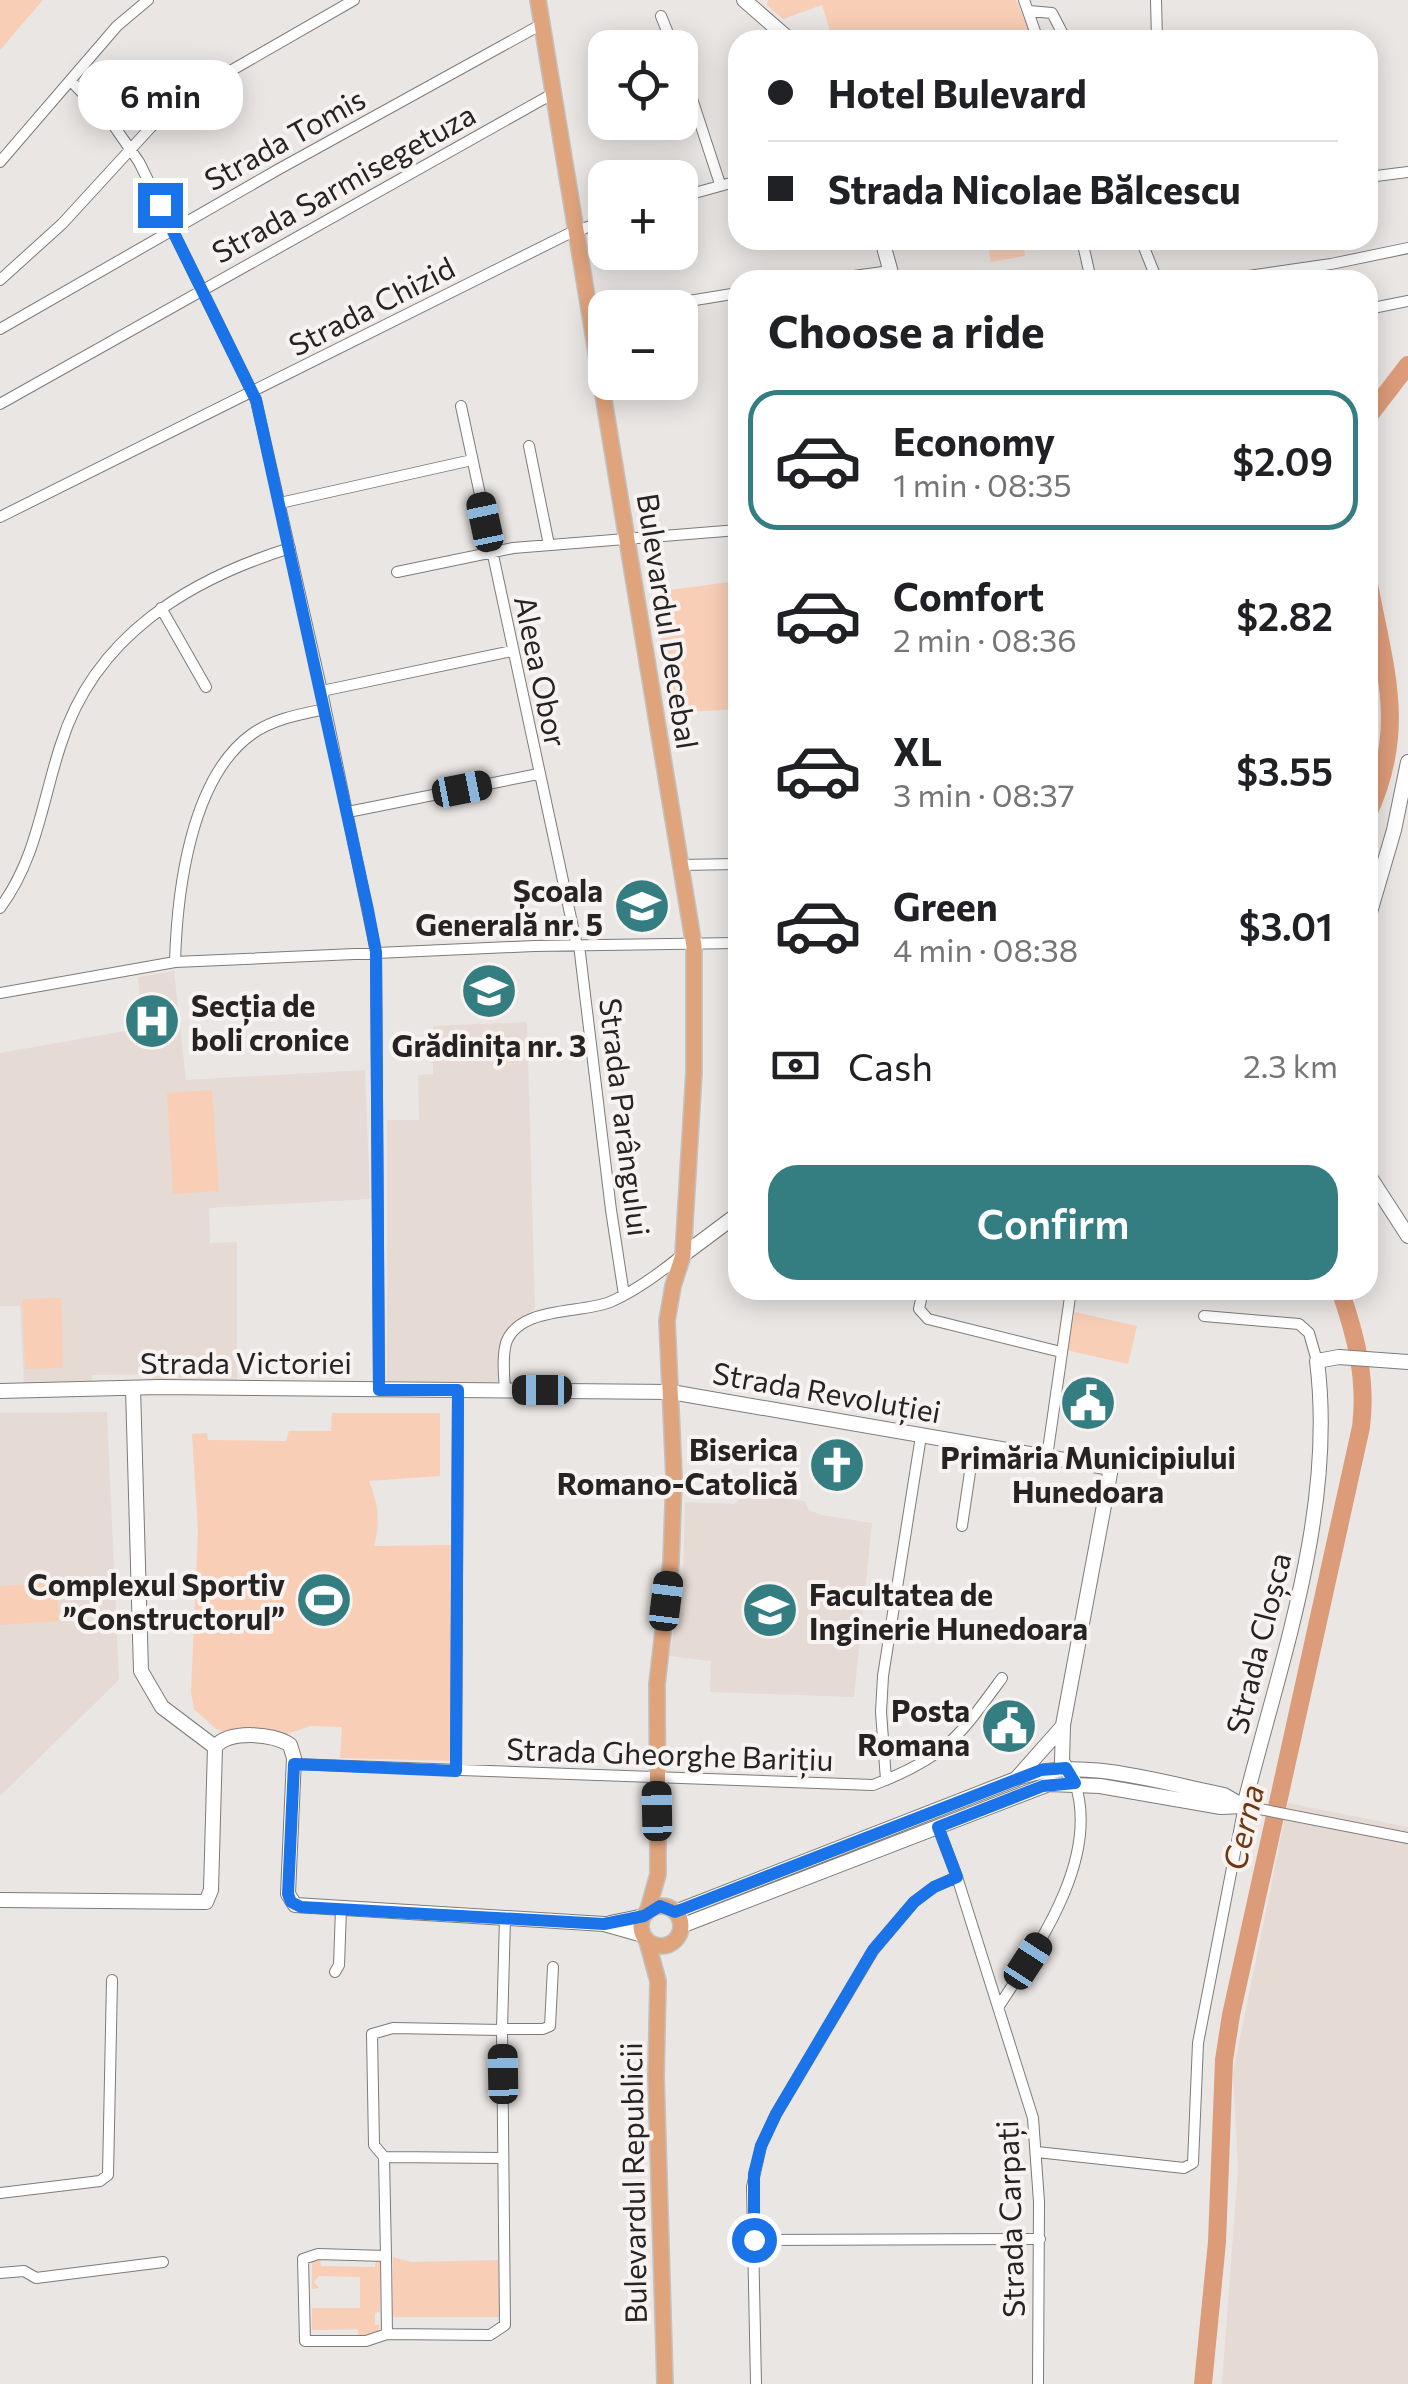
<!DOCTYPE html>
<html lang="en">
<head>
<meta charset="utf-8">
<style>
  :root { --surface:#fff; --page:#f6f6f6; --text:#202124; --muted:#757577; --line:#e0e0e0; --accent:#347d80 }
  body { margin:0; font-family:Commissioner,sans-serif; background:var(--page); color:var(--text); height:100vh; display:flex; flex-direction:column; font-size:38px; white-space:nowrap }
  * { box-sizing:border-box; margin:0 }
  p { font-size:32px; color:var(--muted) }
  .icon { flex:none; width:55px; height:55px; fill:none; stroke:currentColor; stroke-width:2; stroke-linecap:round; stroke-linejoin:round }
  .map { position:relative; flex:1; overflow:hidden }
  .details { position:absolute; left:728px; top:270px; width:650px; height:1030px; display:flex; flex-direction:column; background:var(--surface); border-radius:30px; box-shadow:0 5px 25px #0003 }
  .details>* { flex:none }
  .banner { position:absolute; left:728px; top:30px; width:650px; height:220px; border-radius:30px; box-shadow:0 5px 25px #0003; display:grid; align-content:center; height:220px; padding:0 40px; background:var(--surface) }
  .tools { position:absolute; left:588px; top:30px; display:grid; gap:20px }
  .tools a { display:grid; place-items:center; width:110px; height:110px; border-radius:20px; background:var(--surface); box-shadow:0 5px 25px #0003; font-size:50px }
  .end { position:absolute; width:45px; height:45px; margin:-22px; border:12px solid #1a73e8; background:#fff; box-shadow:0 0 0 5px #fff }
  .from { border-radius:50% }
  .bubble { position:absolute; height:70px; border-radius:30px; background:var(--surface); box-shadow:0 5px 25px #0003; font-size:32px; font-weight:600; line-height:70px; text-align:center }
  .car { position:absolute; width:30px; height:60px; margin:-30px -15px; border-radius:12px; box-shadow:0 0 8px 2px #0007; background:linear-gradient(#222 24%,#8ab4d8 0 40%,#222 0 76%,#8ab4d8 0 86%,#222 0) }
  .banner b { display:flex; align-items:center; gap:35px; height:95px; font-size:38px }
  .banner b+b { border-top:2px solid var(--line) }
  .banner i { width:25px; height:25px; background:var(--text) }
  ul { padding:0; list-style:none }
  li { display:flex; align-items:center; gap:30px; height:140px; margin:0 20px 15px; padding:0 20px; border:5px solid transparent; border-radius:30px }
  li div { flex:1 }
  li b { display:block; font-size:38px }
  li em { font-style:normal; font-weight:600 }
  li.on { border-color:var(--accent) }
  li>.icon { width:90px; height:90px; stroke-width:1.5 }
  h2 { padding:0 40px; font-size:45px; line-height:120px }
  .pay { display:flex; align-items:center; gap:25px; height:110px; padding:0 40px; font-size:38px }
  .pay p { margin-inline-start:auto }
  .primary-button { display:flex; gap:20px; margin-top:auto; padding:20px 40px }
  .primary-button a { flex:1; height:115px; border-radius:30px; background:var(--accent); color:#fff; font-size:40px; font-weight:600; line-height:115px; text-align:center }
  .map>svg:first-child { display:block }
  .built { fill:#e6dad4 }
  .green { fill:#f9ceb7 }
  .lines { fill:none; stroke-linecap:round; stroke-linejoin:round }
  .river { stroke:#dc9c79; stroke-width:18 }
  .street-casing { stroke:#7e7b79; stroke-width:12 }
  .secondary-casing { stroke:#7e7b79; stroke-width:16 }
  .primary-casing { stroke:#c2c2c1; stroke-width:18 }
  .street { stroke:#fff; stroke-width:10 }
  .secondary { stroke:#fff; stroke-width:14 }
  .primary { stroke:#e0a47d; stroke-width:15 }
  .route { stroke:#1a73e8; stroke-width:12 }
  .labels { text-anchor:middle; dominant-baseline:central; stroke-width:8; stroke-linejoin:round; paint-order:stroke }
  .street-label { font-size:30px; fill:#262423; stroke:#f8f3f1 }
  .poi-label { font-size:30px; font-weight:bold; fill:#262423; stroke:#f8f3f1; text-anchor:end }
  .water-label { font-size:32px; font-style:italic; fill:#70360f; stroke:#f8f3f1 }
</style>
</head>
<body>
<div class="map">
<svg width="1408" height="2384" viewBox="0 0 1408 2384">
  <rect width="100%" height="100%" fill="#eae6e4"/>
  <path class="built" d="M174,971L186,1080L365,1070L370,1199L209,1208L210,1243L237,1242V1382H152V1374L92,1375V1385L24,1386L20,1306H0V1053L142,1028L138,977Z
    M527,1022L535,1309L507,1330L498,1353V1382H387V1120H419L418,1075L433,1074V1026Z
    M107,1412L119,1680L0,1796V1413Z
    M747,1493L804,1501L809,1510L821,1515L872,1523L854,1697L710,1692L711,1661L669,1656L683,1583L685,1502L734,1504Z
    M1288,1803L1408,1827V2384H1222L1238,2169L1233,2072Z"/>
  <path class="green" d="M0,0H43L0,50Z
    M768,0H1016L1033,40H833L822,5L783,19L767,5Z
    M987,240H1023L1025,256L991,262Z
    M737,581V709L671,713L656,597L662,591Z
    M212,1090L219,1191L173,1194L167,1093Z
    M61,1298L63,1368L25,1369L22,1299Z
    M1075,1312L1137,1326L1128,1364L1066,1350Z
    M332,1413H440V1476L369,1481C378,1504 381,1522 374,1546L454,1545L453,1761L340,1758L342,1727L310,1726L282,1736L227,1733L216,1729L194,1709L191,1692L198,1530L192,1434L207,1433L208,1440L286,1441L289,1431H331Z
    M57,1582L59,1621L0,1625V1586Z
    M393,2257L411,2262L498,2260L500,2317H393Z
    M320,2258L321,2266L375,2267L376,2260L380,2262V2312L375,2313V2325H380L378,2331L358,2338V2329L312,2330V2308H360V2277L319,2276L314,2282L319,2288L312,2289V2262Z"/>
  <g class="lines">
    <path class="river" d="M1368,417L1408,365
      M1368,579C1384,668 1408,727 1368,814
      M1203,2384L1217,2242L1224,2060L1231,2015L1361,1427C1367,1379 1356,1336 1340,1290"/>
    <g class="street-casing">
      <path id="street" d="M1024,0L1038,40
        M1156,0L1157,40
        M1029,11L1052,13L1066,40
        M661,16L674,48
        M680,62L720,184
        M72,82L114,126L139,162L256,400L322,691L376,952L379,1390
        M0,162L117,26L148,0
        M1368,177L1408,172
        M680,197L738,181
        M1082,240L1091,280
        M1141,240L1157,280
        M0,280L62,224L151,127L185,97L354,0
        M825,280L890,271
        M1221,280L1331,264L1408,248
        M646,308L738,293
        M1368,309L1408,301
        M0,329L279,169L542,24
        M0,404L554,93
        M461,406L577,946
        M529,446L549,545
        M280,503L472,460
        M0,517L568,234L605,221
        M397,572L513,548L738,530
        M161,608L206,687
        M322,691L512,651
        M348,812L538,774
        M680,865L738,864
        M0,908C37,858 42,801 61,744C95,636 188,580 290,548
        M579,945L611,1210L624,1295
        M175,962C177,893 190,778 252,734C273,719 301,714 325,709
        M0,993L175,962L534,946L738,943
        M923,1290L919,1309L928,1319L1061,1352
        M1204,1316L1299,1324L1309,1333L1317,1361
        M505,1390C504,1375 502,1358 506,1343C519,1306 580,1314 610,1302C636,1291 660,1273 682,1255
        M1047,1457L1071,1290
        M962,1526L974,1445
        M294,1764L873,1785C945,1758 958,1738 1002,1678
        M456,1771L458,1390
        M886,1780L881,1712L883,1676L921,1436
        M938,1827L957,1877L1033,2118L1039,2202L1038,2384
        M335,1972L339,1965L341,1909
        M999,2006C1038,1946 1100,1859 1075,1783
        M502,2029H543L550,2026L553,1967
        M502,2030L393,2028L372,2034L374,2145L384,2157L386,2256L318,2254L303,2259L305,2341H366L387,2334L490,2335L505,2325L502,2029L505,1918
        M1037,2152L1184,2168L1193,2163L1198,2043L1244,1806L1408,1838
        M384,2157L502,2158
        M0,2193L100,2181L108,2175L112,1980
        M753,2240L1040,2239
        M386,2256L387,2334
        M0,2273L24,2271L36,2278L163,2262
        M756,2384L752,2187L761,2146L776,2114L873,1951L914,1902L934,1887L957,1877"/>
    </g>
    <g class="secondary-casing">
      <path id="secondary" d="M744,0L790,40
        M882,240L893,280
        M1368,919L1394,830L1408,762
        M1368,1174L1408,1236
        M683,1255L738,1214
        M133,1388L141,1671L162,1707L215,1747
        M0,1391L160,1387L671,1392L1111,1468L1063,1725L1062,1761L1075,1783
        M1021,1777C1081,1756 1162,1783 1224,1795L1243,1806
        M1244,1806C1280,1662 1336,1511 1317,1361L1339,1357L1408,1362
        M0,1900L206,1902L211,1890L215,1747C229,1730 273,1733 290,1745L294,1758L288,1894L295,1905L604,1924L643,1935
        M675,1912L1016,1779L1063,1726
        M610,1923L644,1916
        M681,1926L1049,1784L1100,1786L1221,1807L1244,1806"/>
    </g>
    <g class="primary-casing">
      <path id="primary" d="M538,0L694,946V1072L683,1255L673,1286L667,1321L674,1477L671,1562L657,1684L658,1874L648,1910
        M641 1926a20 20 0 1 1 40 0a20 20 0 1 1-40 0Z
        M647,1941L658,1981L656,2076L665,2384"/>
    </g>
    <use href="#street" class="street"/>
    <use href="#secondary" class="secondary"/>
    <use href="#primary" class="primary"/>
  </g>
  <g class="lines">
    <path class="route" d="M160,205L256,400L368,910L376,952L379,1390H458L456,1771L294,1764L288,1894L291,1902L301,1907L604,1924L644,1916L660,1906L675,1912L1041,1770L1066,1768L1075,1783L1043,1786L938,1827L957,1877L934,1887L914,1902L873,1950L776,2114L761,2146L754,2174V2240"/>
  </g>
  <defs>
    <g id="school-disc" transform="scale(2.875)"><circle r="9.5" fill="#347d80" stroke="#f8f3f1"/><path d="M0-5L7-2L0 1L-7-2ZM-4 1L0 2.5L4 1V4Q0 6-4 4Z" fill="#fff"/></g>
    <g id="hospital-disc" transform="scale(2.875)"><circle r="9.5" fill="#347d80" stroke="#f8f3f1"/><path d="M-5-5h3v3.5h4V-5h3V5h-3V1.5h-4V5h-3Z" fill="#fff"/></g>
    <g id="civic-disc" transform="scale(2.875)"><circle r="9.5" fill="#347d80" stroke="#f8f3f1"/><path d="M-.6-6.5H3V-4.5H.6V-3L4-1V1h2V6H-6V1h2V-1L-.6-3ZM-1.2 2.5V6h2.4V2.5Z" fill="#fff"/></g>
    <g id="church-disc" transform="scale(2.875)"><circle r="9.5" fill="#347d80" stroke="#f8f3f1"/><path d="M-1.2-6h2.4v3.5h3.3v2.4h-3.3V6h-2.4V-.1h-3.3v-2.4h3.3Z" fill="#fff"/></g>
    <g id="stadium-disc" transform="scale(2.875)"><circle r="9.5" fill="#347d80" stroke="#f8f3f1"/><path d="M0-5a6.5 5 0 1 0 0 10a6.5 5 0 1 0 0-10ZM-3.5-1.8h7v3.6h-7Z" fill="#fff"/></g>
    <g id="university-disc" transform="scale(2.875)"><circle r="9.5" fill="#347d80" stroke="#f8f3f1"/><path d="M0-5L7-2L0 1L-7-2ZM-4 1L0 2.5L4 1V4Q0 6-4 4Z" fill="#fff"/></g>
  </defs>
  <g fill-rule="evenodd">
    <use href="#school-disc" x="642" y="906"/>
    <use href="#school-disc" x="489" y="991"/>
    <use href="#hospital-disc" x="152" y="1021"/>
    <use href="#civic-disc" x="1088" y="1403"/>
    <use href="#church-disc" x="837" y="1465"/>
    <use href="#stadium-disc" x="324" y="1600"/>
    <use href="#university-disc" x="770" y="1610"/>
    <use href="#civic-disc" x="1009" y="1726"/>
  </g>
  <g class="labels">
    <g class="street-label">
      <text transform="translate(284 138) rotate(-29)">Strada Tomis</text>
      <text transform="translate(343 182) rotate(-29)">Strada Sarmisegetuza</text>
      <text transform="translate(371 305) rotate(-27)">Strada Chizid</text>
      <text transform="translate(669 621) rotate(81)">Bulevardul Decebal</text>
      <text transform="translate(542 671) rotate(78)">Aleea Obor</text>
      <text transform="translate(626 1117) rotate(83)">Strada Parângului</text>
      <text x="246" y="1361">Strada Victoriei</text>
      <text transform="translate(827 1391) rotate(10)">Strada Revoluției</text>
      <text transform="translate(1257 1643) rotate(-76)">Strada Cloșca</text>
      <text transform="translate(670 1753) rotate(2)">Strada Gheorghe Barițiu</text>
      <text transform="translate(632 2183) rotate(-91)">Bulevardul Republicii</text>
      <text transform="translate(1009 2219) rotate(-92)">Strada Carpați</text>
    </g>
    <g class="poi-label">
      <text x="603" y="889">Școala<tspan x="603" dy="34">Generală nr. 5</tspan></text>
      <text x="191" y="1004" text-anchor="start">Secția de<tspan x="191" dy="34">boli cronice</tspan></text>
      <text x="489" y="1044" text-anchor="middle">Grădinița nr. 3</text>
      <text x="798" y="1448">Biserica<tspan x="798" dy="34">Romano-Catolică</tspan></text>
      <text x="1088" y="1456" text-anchor="middle">Primăria Municipiului<tspan x="1088" dy="34">Hunedoara</tspan></text>
      <text x="285" y="1583">Complexul Sportiv<tspan x="285" dy="34">”Constructorul”</tspan></text>
      <text x="809" y="1593" text-anchor="start">Facultatea de<tspan x="809" dy="34">Inginerie Hunedoara</tspan></text>
      <text x="970" y="1709">Posta<tspan x="970" dy="34">Romana</tspan></text>
    </g>
    <g class="water-label">
      <text transform="translate(1242 1827) rotate(-77)">Cerna</text>
    </g>
  </g>
</svg>
<div class="tools">
<a><svg class="icon" aria-label="locate" viewBox="0 0 24 24"><circle cx="12" cy="12" r="6"/><path d="M12 2v4M12 18v4M2 12h4M18 12h4"/></svg></a>
<a>+</a>
<a>−</a>
</div>
<i class="end from" style="left:754px;top:2240px"></i>
<i class="end" style="left:160px;top:205px"></i>
<div class="bubble" style="left:78px;top:60px;width:165px">6 min</div>
<i class="car" style="left:485px;top:522px;rotate:348deg"></i>
<i class="car" style="left:462px;top:789px;rotate:79deg"></i>
<i class="car" style="left:542px;top:1390px;rotate:270deg"></i>
<i class="car" style="left:666px;top:1601px;rotate:7deg"></i>
<i class="car" style="left:657px;top:1811px;rotate:359deg"></i>
<i class="car" style="left:1028px;top:1961px;rotate:33deg"></i>
<i class="car" style="left:503px;top:2074px;rotate:359deg"></i>
<div class="banner">
<b><i class="from"></i>Hotel Bulevard</b>
<b><i></i>Strada Nicolae Bălcescu</b>
</div>
<section class="details">
<h2>Choose a ride</h2>
<ul>
<li class="on"><svg class="icon" aria-label="car" viewBox="0 0 24 24"><path d="M5 17H2v-5l4-1 3-4h7l3 4 3 1v5h-3M9 17h6M6 11h13"/><circle cx="7" cy="17" r="2"/><circle cx="17" cy="17" r="2"/></svg><div><b>Economy</b><p>1 min · 08:35</p></div><em>$2.09</em></li>
<li><svg class="icon" aria-label="car" viewBox="0 0 24 24"><path d="M5 17H2v-5l4-1 3-4h7l3 4 3 1v5h-3M9 17h6M6 11h13"/><circle cx="7" cy="17" r="2"/><circle cx="17" cy="17" r="2"/></svg><div><b>Comfort</b><p>2 min · 08:36</p></div><em>$2.82</em></li>
<li><svg class="icon" aria-label="car" viewBox="0 0 24 24"><path d="M5 17H2v-5l4-1 3-4h7l3 4 3 1v5h-3M9 17h6M6 11h13"/><circle cx="7" cy="17" r="2"/><circle cx="17" cy="17" r="2"/></svg><div><b>XL</b><p>3 min · 08:37</p></div><em>$3.55</em></li>
<li><svg class="icon" aria-label="car" viewBox="0 0 24 24"><path d="M5 17H2v-5l4-1 3-4h7l3 4 3 1v5h-3M9 17h6M6 11h13"/><circle cx="7" cy="17" r="2"/><circle cx="17" cy="17" r="2"/></svg><div><b>Green</b><p>4 min · 08:38</p></div><em>$3.01</em></li>
</ul>
<div class="pay"><svg class="icon" aria-label="cash" viewBox="0 0 24 24"><path d="M3 7h18v10H3z"/><circle cx="12" cy="12" r="2"/></svg>Cash<p>2.3 km</p></div>
<div class="primary-button"><a>Confirm</a></div>
</section>
</div>
</body>
</html>
